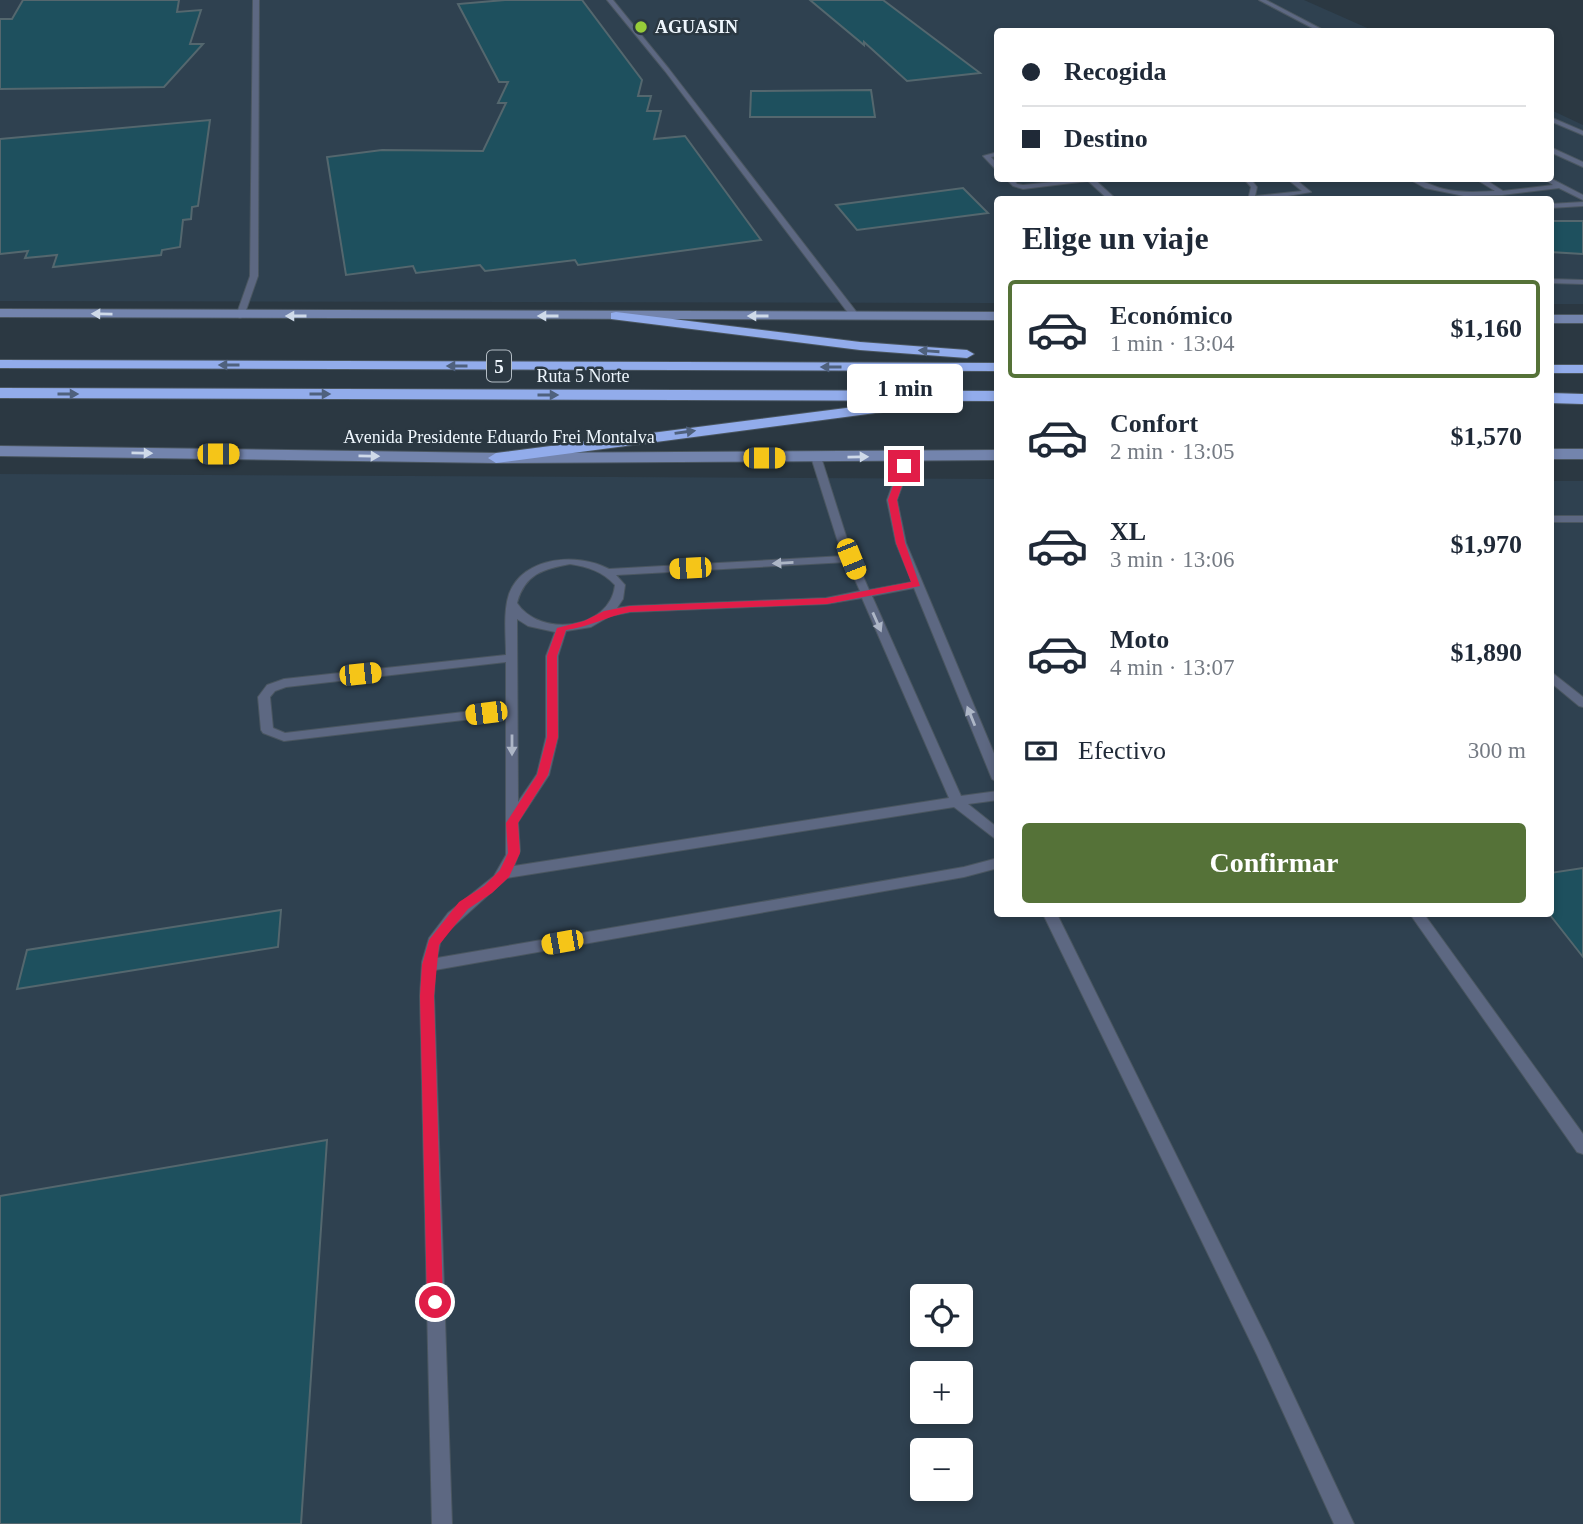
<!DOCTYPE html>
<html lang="es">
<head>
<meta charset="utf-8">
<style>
  :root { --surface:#fff; --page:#f6f6f7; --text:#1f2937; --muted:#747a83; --line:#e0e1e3; --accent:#557238 }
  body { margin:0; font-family:"Times New Roman",serif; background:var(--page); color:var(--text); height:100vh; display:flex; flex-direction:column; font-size:26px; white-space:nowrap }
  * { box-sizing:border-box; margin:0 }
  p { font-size:23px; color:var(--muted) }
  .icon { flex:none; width:38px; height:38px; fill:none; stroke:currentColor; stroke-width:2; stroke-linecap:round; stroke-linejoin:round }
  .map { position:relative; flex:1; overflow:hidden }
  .side { position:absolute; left:994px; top:196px; width:560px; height:721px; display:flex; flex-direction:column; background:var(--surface); border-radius:7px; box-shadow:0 4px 10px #0003 }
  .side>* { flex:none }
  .banner { position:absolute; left:994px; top:28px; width:560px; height:154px; border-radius:7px; box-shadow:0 4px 10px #0003; display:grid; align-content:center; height:154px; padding:0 28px; background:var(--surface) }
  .fabs { position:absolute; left:910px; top:1284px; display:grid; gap:14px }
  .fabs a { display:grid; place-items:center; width:63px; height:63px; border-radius:7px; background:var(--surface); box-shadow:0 4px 10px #0003; font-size:35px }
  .end { position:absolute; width:32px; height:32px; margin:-16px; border:9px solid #e11d48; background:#fff; box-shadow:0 0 0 4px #fff }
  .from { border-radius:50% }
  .bubble { position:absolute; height:49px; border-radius:7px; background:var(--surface); box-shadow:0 4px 10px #0003; font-size:23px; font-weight:700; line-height:49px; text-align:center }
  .car { position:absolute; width:21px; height:42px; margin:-21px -10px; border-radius:9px; box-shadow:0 0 5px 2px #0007; background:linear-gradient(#f5c518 24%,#345 0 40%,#f5c518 0 76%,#345 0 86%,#f5c518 0) }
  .banner b { display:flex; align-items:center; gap:24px; height:66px; font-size:26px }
  .banner b+b { border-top:2px solid var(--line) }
  .banner i { width:18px; height:18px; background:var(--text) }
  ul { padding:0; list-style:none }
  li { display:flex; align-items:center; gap:21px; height:98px; margin:0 14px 10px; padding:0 14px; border:4px solid transparent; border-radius:7px }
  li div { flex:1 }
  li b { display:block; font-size:26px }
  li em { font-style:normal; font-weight:700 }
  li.on { border-color:var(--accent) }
  li>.icon { width:63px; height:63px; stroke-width:1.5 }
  h2 { padding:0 28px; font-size:32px; line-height:84px }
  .pay { display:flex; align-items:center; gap:18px; height:77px; padding:0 28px; font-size:26px }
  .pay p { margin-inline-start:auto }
  .primary-button { display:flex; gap:14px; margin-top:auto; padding:14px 28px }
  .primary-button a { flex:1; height:80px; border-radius:7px; background:var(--accent); color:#fff; font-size:28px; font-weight:700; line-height:80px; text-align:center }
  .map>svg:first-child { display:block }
  .built { fill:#2f4150; fill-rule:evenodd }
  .building { fill:#1e505e; stroke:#54676e; stroke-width:2 }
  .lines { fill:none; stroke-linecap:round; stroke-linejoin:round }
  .lane-casing { stroke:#4a5660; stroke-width:2 }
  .secondary-casing { stroke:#4a5660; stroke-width:2 }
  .highway-casing { stroke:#4a5660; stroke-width:2 }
  .lane { fill:#5d6882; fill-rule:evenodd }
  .secondary { fill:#7384ad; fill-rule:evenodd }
  .highway { fill:#92aceb; fill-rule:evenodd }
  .oneway { fill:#cfdae9 }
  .oneway2 { fill:#4f617d }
  .oneway3 { fill:#adb6c6 }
  .route { fill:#e11d48 }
  .poi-dot { fill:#97cc39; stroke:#2b3842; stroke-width:2.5 }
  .labels { text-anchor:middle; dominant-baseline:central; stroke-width:5; stroke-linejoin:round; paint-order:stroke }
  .far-poi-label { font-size:18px; font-weight:bold; fill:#eef6fd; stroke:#2b3842; text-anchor:start }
  .far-street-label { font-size:18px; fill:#eef6fd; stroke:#2b3842 }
  .shield { fill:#2b3842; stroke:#b4bdc5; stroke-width:2 }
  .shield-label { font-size:19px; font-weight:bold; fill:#eef6fd }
</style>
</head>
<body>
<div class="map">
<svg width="1583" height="1524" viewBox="0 0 1583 1524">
  <rect width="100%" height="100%" fill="#2b3842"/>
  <path class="built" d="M0,0H1304L1374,31L998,32V178H1550L1551,110L1583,125V304H1551L1550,200H998L997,303L0,301Z
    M0,474L997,479L998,914H1550L1551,481H1583V1524H0ZM922,1297H961V1335H922ZM922,1374H961V1412H922ZM922,1451H961V1489H922Z"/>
  <path class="building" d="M23,0H179L177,12L201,10L190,44H203L164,87L0,89V19H12Z
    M505,0H582L642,80L638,96H651L647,111H661L654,139L685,136L761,240L578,265L575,260L485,271L480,265L416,273L413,266L346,275L327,157L382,150L483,151L506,103H498L508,82H499L458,4Z
    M810,0H883L980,73L907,81L864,42V45Z
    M871,90L875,117H750L751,91Z
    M210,120L198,206L192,207L191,219L183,220L180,247L162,250L161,255L53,267L57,255L25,258L28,251L0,254V139Z
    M963,188L988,213L857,230L836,205Z
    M1550,221H1583V254L1550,252Z
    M1583,868V957L1550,915V873Z
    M281,910L278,947L17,989L27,950Z
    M327,1140L301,1524H0V1196Z"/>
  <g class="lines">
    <g class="lane-casing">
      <path id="lane" d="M253,0H259L258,276L244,316L240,318L236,316L250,276Z
        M607,0H613L669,69L858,314V318H852L665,71Z
        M1259,0H1266L1327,32H1320Z
        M1550,117L1583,131V135L1550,121Z
        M1550,147L1583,162V167L1550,152Z
        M998,152V156L991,157L998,165V172L983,156Z
        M1005,178H1012L1017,184L1023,185L1093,178L1117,200H1109L1088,181L1023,189L1013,186Z
        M1243,178H1250L1257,187L1255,196L1302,191L1286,178H1294L1311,192L1264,200H1248L1251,187Z
        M1407,178C1420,178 1431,186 1444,189C1461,193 1478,192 1495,191L1474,178H1483L1503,191L1553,185L1543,178H1550L1583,195V200L1559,188L1502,195L1464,196L1425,188Z
        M1583,202V206L1550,208V204Z
        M1550,279L1583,280V284L1550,283Z
        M908,453L913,456L897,500L906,543L998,763V783L992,779L914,588L872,596L961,796L998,791V800L968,804L998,828V841L954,807L507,878L447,932L440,943L437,958L964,867L998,858V868L964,877L435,970L434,996L452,1524H432L420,996L422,962L429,938L448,913L494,876L506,855V715L284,741L263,733L261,730L258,697L267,685L284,679L506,655C506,636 503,612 509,594C523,556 578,552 609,569L844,556L837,539L811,457L816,454L821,457L847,539L869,590L912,582L896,543L887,500L903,456ZM847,562L860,591L826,598L630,606L617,608L623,599L625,585L616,575ZM570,564C588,567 602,571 615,585C610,630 540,638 517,603C525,574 543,569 570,564ZM862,598L949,798L514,866L520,851L518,822L549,775L558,737V656L566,631L591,627L610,616L630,612L826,604ZM517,619L528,626L555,632L546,656V737L537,774L518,802ZM506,662V707L285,733L273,728L270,697L275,691L286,687Z
        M1550,516H1583V522H1550Z
        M1550,671L1583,697V707L1579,706L1550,682Z
        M1043,914H1057L1269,1343L1354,1524H1334L1257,1355Z
        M1410,914H1424L1583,1134V1154L1577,1152Z"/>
    </g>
    <g class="secondary-casing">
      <path id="secondary" d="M0,309L998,312V320L0,317Z
        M1550,315H1583V323H1550Z
        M0,446L496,453L998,450V460L496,463L0,456Z
        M1550,449H1583V459H1550Z"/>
    </g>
    <g class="highway-casing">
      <path id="highway" d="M616,312L860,342L967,350L974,354L967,358L860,350L611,319V313Z
        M0,360L998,363V371L0,368Z
        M1550,365H1583V373H1550Z
        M0,388L998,391V401L0,398Z
        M1550,393L1583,394V404L1550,403Z
        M893,402L901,407L898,410L496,463L488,458L496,453Z"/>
    </g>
    <use href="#lane" class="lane"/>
    <use href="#secondary" class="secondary"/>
    <use href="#highway" class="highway"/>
  </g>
  <defs><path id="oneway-solid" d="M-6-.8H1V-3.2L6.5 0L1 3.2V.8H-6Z" transform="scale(1.75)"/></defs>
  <g class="oneway">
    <use href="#oneway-solid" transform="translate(102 314) rotate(-179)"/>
    <use href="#oneway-solid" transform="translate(296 316) rotate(-180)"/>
    <use href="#oneway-solid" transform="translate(548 316) rotate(-180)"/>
    <use href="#oneway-solid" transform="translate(758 316) rotate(180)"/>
    <use href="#oneway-solid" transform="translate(142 453) rotate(1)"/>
    <use href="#oneway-solid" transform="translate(369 456) rotate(1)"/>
    <use href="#oneway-solid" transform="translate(858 457) rotate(-1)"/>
  </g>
  <g class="oneway2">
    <use href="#oneway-solid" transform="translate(929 351) rotate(-176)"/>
    <use href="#oneway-solid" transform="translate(229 365) rotate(-180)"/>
    <use href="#oneway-solid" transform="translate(457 366) rotate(-180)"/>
    <use href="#oneway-solid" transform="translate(831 367) rotate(-180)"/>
    <use href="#oneway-solid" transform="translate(68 394)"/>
    <use href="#oneway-solid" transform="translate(320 394)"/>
    <use href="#oneway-solid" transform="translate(548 395)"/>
    <use href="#oneway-solid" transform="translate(685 432) rotate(-8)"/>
  </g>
  <g class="oneway3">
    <use href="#oneway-solid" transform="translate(783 563) rotate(177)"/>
    <use href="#oneway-solid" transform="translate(877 622) rotate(66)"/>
    <use href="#oneway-solid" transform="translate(971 716) rotate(-112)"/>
    <use href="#oneway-solid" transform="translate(512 745) rotate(90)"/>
  </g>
  <path class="route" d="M904,464L909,466L897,500L905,543L920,586L827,604L630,612C608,616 589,627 566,630L557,656L558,737L548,775L518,823L520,853L509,877L492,893L468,909L439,945L434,996L443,1302L441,1307L435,1310L430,1307L427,1302L420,996L422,965L429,940L459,902L484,886L500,870L508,853L506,823L537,775L547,737V656L557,628L584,621L604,611L630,606L827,598L911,582L896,543L888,500L900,466Z"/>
  <circle class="poi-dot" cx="641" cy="27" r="7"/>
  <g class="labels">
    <g class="far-poi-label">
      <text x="655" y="27">AGUASIN</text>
    </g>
    <g class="far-street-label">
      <text x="583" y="376">Ruta 5 Norte</text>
      <text x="499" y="437">Avenida Presidente Eduardo Frei Montalva</text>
    </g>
    <rect class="shield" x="487" y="350.5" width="24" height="31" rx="5"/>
    <g class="shield-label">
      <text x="499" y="366">5</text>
    </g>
  </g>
</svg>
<div class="fabs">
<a><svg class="icon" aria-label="locate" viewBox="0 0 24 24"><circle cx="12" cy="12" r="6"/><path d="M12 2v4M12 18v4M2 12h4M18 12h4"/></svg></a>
<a>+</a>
<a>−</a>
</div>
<i class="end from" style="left:435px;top:1302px"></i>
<i class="end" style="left:904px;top:466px"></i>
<div class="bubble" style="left:847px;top:364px;width:116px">1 min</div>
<i class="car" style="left:218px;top:454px;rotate:90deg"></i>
<i class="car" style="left:764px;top:458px;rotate:90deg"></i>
<i class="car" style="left:851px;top:559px;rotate:158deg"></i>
<i class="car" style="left:690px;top:568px;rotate:267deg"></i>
<i class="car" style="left:360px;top:674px;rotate:84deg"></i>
<i class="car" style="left:486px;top:713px;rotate:263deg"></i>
<i class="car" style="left:562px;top:942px;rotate:260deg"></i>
<div class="banner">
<b><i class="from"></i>Recogida</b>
<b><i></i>Destino</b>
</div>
<section class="side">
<h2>Elige un viaje</h2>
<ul>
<li class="on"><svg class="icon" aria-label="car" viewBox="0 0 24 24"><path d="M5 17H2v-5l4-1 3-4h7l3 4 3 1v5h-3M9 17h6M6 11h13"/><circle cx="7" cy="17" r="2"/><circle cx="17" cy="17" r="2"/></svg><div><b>Económico</b><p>1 min · 13:04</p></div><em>$1,160</em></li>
<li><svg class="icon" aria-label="car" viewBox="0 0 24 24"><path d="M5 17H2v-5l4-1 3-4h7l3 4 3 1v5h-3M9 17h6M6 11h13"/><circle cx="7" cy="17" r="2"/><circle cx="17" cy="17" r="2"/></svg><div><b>Confort</b><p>2 min · 13:05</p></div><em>$1,570</em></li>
<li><svg class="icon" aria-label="car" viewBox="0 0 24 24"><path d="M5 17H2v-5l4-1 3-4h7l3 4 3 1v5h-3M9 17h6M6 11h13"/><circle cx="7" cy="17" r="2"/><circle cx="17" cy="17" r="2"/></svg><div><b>XL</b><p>3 min · 13:06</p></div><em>$1,970</em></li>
<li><svg class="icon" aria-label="car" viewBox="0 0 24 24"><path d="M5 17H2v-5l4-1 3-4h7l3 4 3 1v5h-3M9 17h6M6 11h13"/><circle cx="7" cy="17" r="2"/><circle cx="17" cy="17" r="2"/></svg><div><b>Moto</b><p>4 min · 13:07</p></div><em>$1,890</em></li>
</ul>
<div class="pay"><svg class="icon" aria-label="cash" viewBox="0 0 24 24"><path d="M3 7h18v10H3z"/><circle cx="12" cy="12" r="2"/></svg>Efectivo<p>300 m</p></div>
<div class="primary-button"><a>Confirmar</a></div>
</section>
</div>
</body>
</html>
